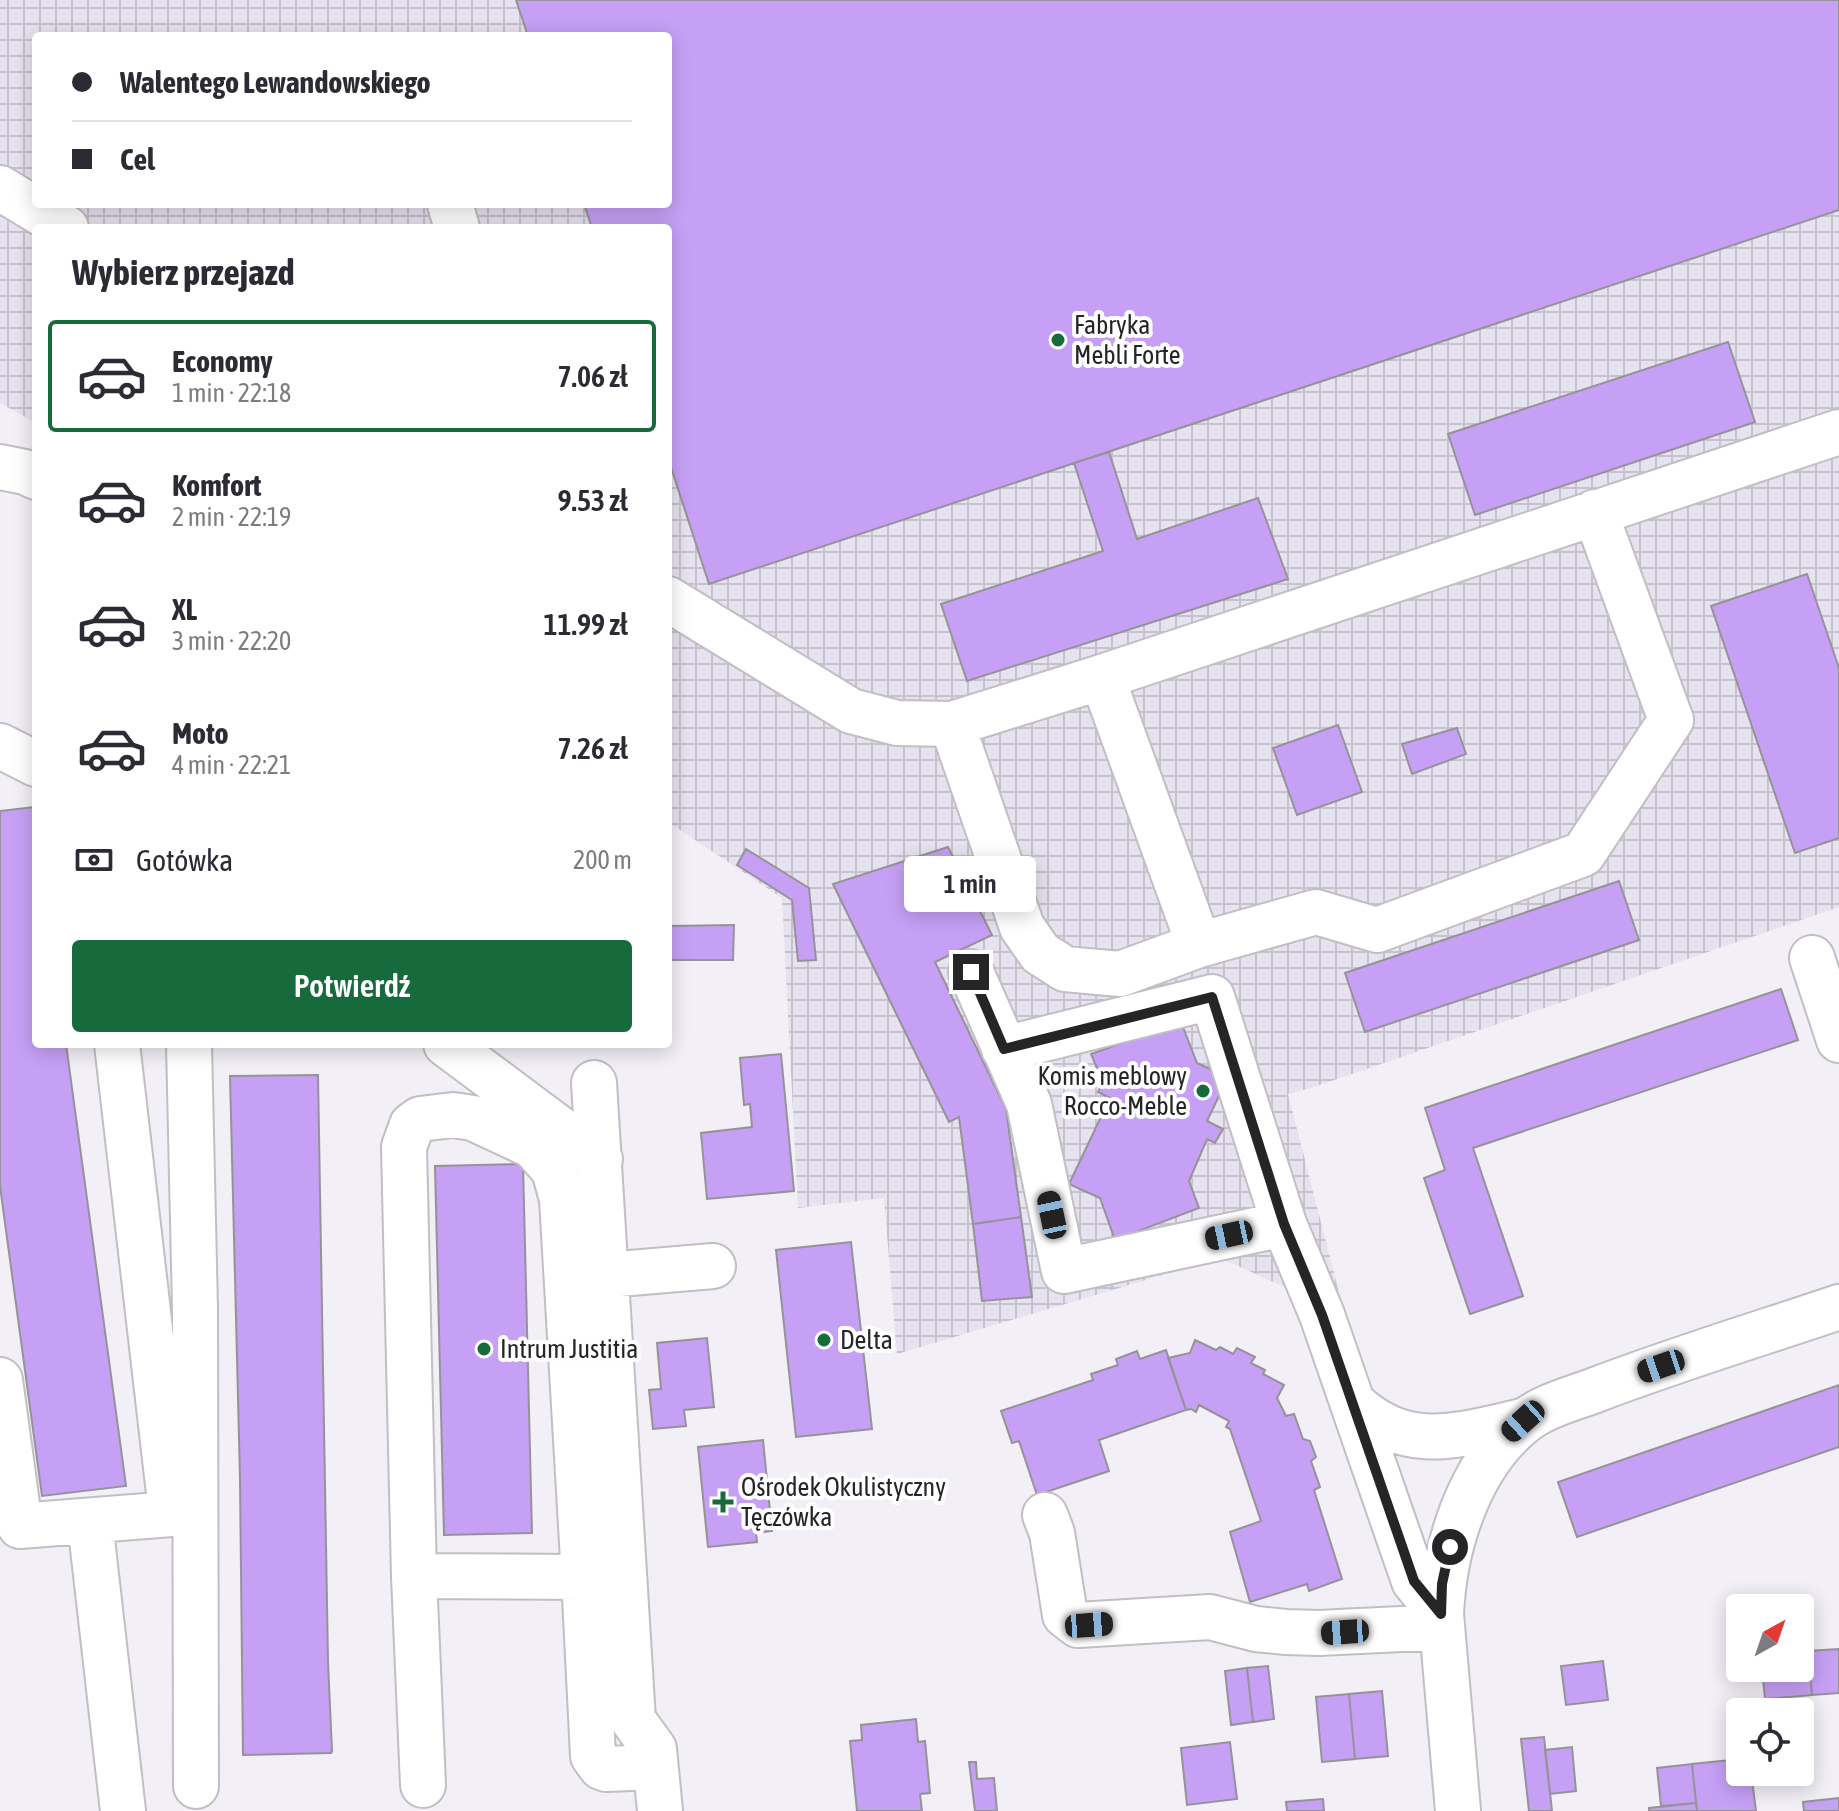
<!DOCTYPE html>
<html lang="pl">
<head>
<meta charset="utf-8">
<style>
  :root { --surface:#fff; --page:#f2f2f3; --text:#2b2b33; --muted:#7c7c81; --line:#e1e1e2; --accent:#166a3c }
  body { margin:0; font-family:"Asap Condensed",sans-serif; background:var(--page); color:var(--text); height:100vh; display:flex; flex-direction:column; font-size:30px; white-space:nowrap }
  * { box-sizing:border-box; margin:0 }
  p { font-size:26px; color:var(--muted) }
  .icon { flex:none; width:44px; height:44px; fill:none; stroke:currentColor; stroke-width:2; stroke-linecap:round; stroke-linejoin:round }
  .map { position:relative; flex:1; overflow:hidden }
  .panel { position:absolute; left:32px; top:224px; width:640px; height:824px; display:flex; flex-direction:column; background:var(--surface); border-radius:8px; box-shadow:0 4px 20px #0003 }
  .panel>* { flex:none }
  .hud { position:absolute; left:32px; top:32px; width:640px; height:176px; border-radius:8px; box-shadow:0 4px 20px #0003; display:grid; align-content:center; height:176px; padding:0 40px; background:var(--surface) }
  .needle { width:52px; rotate:40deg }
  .fabs { position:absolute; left:1726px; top:1594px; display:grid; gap:16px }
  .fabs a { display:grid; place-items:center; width:88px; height:88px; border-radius:8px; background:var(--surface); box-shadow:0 4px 20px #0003; font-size:40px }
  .end { position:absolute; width:36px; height:36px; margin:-18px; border:10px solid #252426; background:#fff; box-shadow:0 0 0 4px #fff }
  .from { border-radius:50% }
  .bubble { position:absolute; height:56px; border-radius:8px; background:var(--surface); box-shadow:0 4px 20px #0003; font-size:26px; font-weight:600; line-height:56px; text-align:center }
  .car { position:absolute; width:24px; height:48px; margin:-24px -12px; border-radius:10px; box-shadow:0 0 6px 2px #0007; background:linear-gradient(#222 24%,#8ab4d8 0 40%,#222 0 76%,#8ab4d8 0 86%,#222 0) }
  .hud b { display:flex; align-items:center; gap:28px; height:76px; font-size:30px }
  .hud b+b { border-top:2px solid var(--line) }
  .hud i { width:20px; height:20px; background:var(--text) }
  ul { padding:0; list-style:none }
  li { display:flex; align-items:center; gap:24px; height:112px; margin:0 16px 12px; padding:0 24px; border:4px solid transparent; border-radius:8px }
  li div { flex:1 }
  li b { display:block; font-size:30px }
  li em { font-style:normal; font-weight:600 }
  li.current { border-color:var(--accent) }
  li>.icon { width:72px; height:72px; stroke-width:1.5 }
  h2 { padding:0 40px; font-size:36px; line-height:96px }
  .pay { display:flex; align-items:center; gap:20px; height:88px; padding:0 40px; font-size:30px }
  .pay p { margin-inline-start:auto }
  .cta { display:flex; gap:16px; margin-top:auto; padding:16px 40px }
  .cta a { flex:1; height:92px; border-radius:8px; background:var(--accent); color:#fff; font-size:32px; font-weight:600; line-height:92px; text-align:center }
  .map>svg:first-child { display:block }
  .industrial { fill:url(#industrial-grid); fill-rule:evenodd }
  .building { fill:#c6a0f5; stroke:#959298; stroke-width:2 }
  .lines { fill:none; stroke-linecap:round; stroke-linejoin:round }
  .minor-casing { stroke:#c1bec4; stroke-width:48 }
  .minor { stroke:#fff; stroke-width:44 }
  .route { stroke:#252426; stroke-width:10 }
  .poi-dot { fill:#166a3c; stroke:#fefeff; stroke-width:3 }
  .labels { text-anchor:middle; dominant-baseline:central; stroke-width:8; stroke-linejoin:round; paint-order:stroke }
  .poi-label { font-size:26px; fill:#252426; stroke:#fefeff; text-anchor:start }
</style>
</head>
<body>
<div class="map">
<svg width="1839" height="1811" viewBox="0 0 1839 1811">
  <defs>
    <pattern id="industrial-grid" width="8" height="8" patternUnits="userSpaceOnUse" patternTransform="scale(2)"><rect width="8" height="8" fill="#e7e2ef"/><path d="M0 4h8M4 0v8" fill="none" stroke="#c6c2cd"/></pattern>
  </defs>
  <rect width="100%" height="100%" fill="#f2eff6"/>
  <path class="industrial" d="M0,0H1839V907L1311,1088L1288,1094L1343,1308L1307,1319L1287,1288L1220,1258L897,1354L884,1198L798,1208L782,898L668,822V228H36V423L0,403ZM36,36H668V204H36Z"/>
  <path class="building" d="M516,0H1839V210L709,584L668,458V228H592L584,204H668V36H528Z
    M1728,342L1755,422L1475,515L1448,434Z
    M1109,452L1137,539L1258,498L1288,579L967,681L941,604L1103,551L1074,463Z
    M1807,574L1839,668V838L1795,853L1711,606Z
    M1338,725L1362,792L1297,815L1273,748Z
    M1457,728L1466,754L1412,774L1402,744Z
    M34,807L36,1044H66L126,1486L42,1496L0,1186V811Z
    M948,847L992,935L935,962L1006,1109L1021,1217L973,1224L959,1117L949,1122L833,884Z
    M746,849L809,888L816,960L798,961L792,900L737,865Z
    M1619,881L1639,940L1365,1032L1345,973Z
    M734,925L733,960H668V926Z
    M1781,989L1798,1040L1473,1148L1523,1296L1470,1314L1424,1178L1445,1170L1425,1108Z
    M1181,1022L1197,1063L1228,1077L1207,1121L1223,1129L1215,1143L1207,1139L1189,1181L1199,1208L1115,1240L1100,1198L1069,1184L1110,1098L1098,1092L1103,1082L1091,1054Z
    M781,1054L794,1191L707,1199L701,1133L752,1127L750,1104L744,1105L740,1058Z
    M318,1075L328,1662L332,1751L331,1753L243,1755L240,1479L230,1076Z
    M523,1164L532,1533L444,1535L435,1166Z
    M1021,1217L1032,1297L982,1301L973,1224Z
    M851,1242L872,1429L796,1437L776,1250Z
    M707,1338L714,1407L684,1410L686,1426L653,1429L649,1390L661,1389L657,1343Z
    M1195,1340L1216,1350L1220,1347L1233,1354L1237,1348L1255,1357L1251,1363L1265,1370L1263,1374L1284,1385L1277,1398L1286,1416L1294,1414L1303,1439L1310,1441L1316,1457L1311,1461L1320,1487L1314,1490L1342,1579L1309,1591L1307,1584L1250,1602L1230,1532L1261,1521L1230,1429L1226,1427L1229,1421L1199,1405L1196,1412L1191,1409L1186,1410L1168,1358L1190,1353Z
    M1166,1350L1186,1410L1099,1440L1109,1471L1037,1495L1019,1441L1012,1443L1001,1411L1093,1380L1091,1374L1118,1365L1116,1359L1137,1351L1140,1359Z
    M1839,1385V1447L1577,1537L1558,1482Z
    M763,1440L772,1531L756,1533L757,1542L708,1547L698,1447Z
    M1839,1649V1693L1812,1695L1808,1651Z
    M1808,1651L1812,1695L1765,1699L1762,1668H1800V1652Z
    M1603,1661L1608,1700L1566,1705L1561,1666Z
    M1268,1666L1274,1719L1253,1722L1247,1668Z
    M1247,1668L1253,1722L1231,1725L1225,1671Z
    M1382,1691L1388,1756L1355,1759L1349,1694Z
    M1349,1694L1355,1759L1322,1762L1316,1697Z
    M916,1719L918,1742L925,1741L930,1793L920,1794L922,1811H857L850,1741L862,1740L861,1725Z
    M1544,1737L1552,1811H1529L1521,1739Z
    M1230,1742L1237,1799L1187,1805L1181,1748Z
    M1572,1747L1576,1791L1550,1794L1545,1750Z
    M1740,1759V1772H1751L1756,1811H1697L1692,1764Z
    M969,1762H976L977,1779L994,1778L997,1811H975Z
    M1692,1764L1696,1803L1661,1806L1657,1768Z
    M1839,1798V1811H1804L1803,1802Z
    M1323,1799L1324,1811H1287L1286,1802Z
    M1696,1803L1697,1811H1649V1808Z"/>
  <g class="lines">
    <g class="minor-casing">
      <path id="minor" d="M0,188L66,228
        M450,204L457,228
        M0,467L25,472L36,477
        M1595,512L1671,720L1583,854L1377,930L1316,912L1199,945L1102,677C1347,594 1593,513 1839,432
        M668,599L851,711L897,723L952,724L1102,677
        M952,724L1022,927L1040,953L1065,969L1120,974L1199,945
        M0,746L36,764
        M1812,958L1839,1040
        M971,972L1029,1104L1064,1271L1284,1224
        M117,1044L170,1502
        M189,1044L195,1309L196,1786
        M446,1044L600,1159
        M1004,1049L1212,997L1284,1224L1322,1315L1414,1581L1441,1614
        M594,1083L633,1720L654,1749L660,1811
        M607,1275L713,1266
        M0,1380L20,1526L171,1514
        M1354,1404C1407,1454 1459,1435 1523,1421
        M1045,1515L1052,1533L1065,1615L1078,1625L1210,1617L1256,1629L1286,1632L1319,1633L1442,1627
        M90,1522L123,1811
        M414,1576L404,1147L412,1125L420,1119L453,1115L473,1118L533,1146L554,1170L562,1199L584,1577
        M423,1785L414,1576L584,1577L593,1756L601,1767L606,1769L655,1767
        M1458,1811L1441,1614C1444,1548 1468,1468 1521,1424C1542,1406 1572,1399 1598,1389C1677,1359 1759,1334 1839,1307"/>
    </g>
    <use href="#minor" class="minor"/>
  </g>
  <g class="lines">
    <path class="route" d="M971,972L1004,1049L1212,997L1284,1224L1322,1315L1414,1581L1441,1614L1442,1584L1450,1547"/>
  </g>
  <g class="poi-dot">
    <circle cx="1058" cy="340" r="8"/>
    <circle cx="1203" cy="1091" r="8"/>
    <circle cx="824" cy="1340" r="8"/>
    <circle cx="484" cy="1349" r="8"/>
    <path d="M719 1490h8v8h8v8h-8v8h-8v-8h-8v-8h8z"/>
  </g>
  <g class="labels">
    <g class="poi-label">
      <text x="1074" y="325">Fabryka<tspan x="1074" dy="30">Mebli Forte</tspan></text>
      <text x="1187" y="1076" text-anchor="end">Komis meblowy<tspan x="1187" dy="30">Rocco-Meble</tspan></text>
      <text x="840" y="1340">Delta</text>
      <text x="500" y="1349">Intrum Justitia</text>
      <text x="741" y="1487">Ośrodek Okulistyczny<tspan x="741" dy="30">Tęczówka</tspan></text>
    </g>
  </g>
</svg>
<div class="fabs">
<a><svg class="needle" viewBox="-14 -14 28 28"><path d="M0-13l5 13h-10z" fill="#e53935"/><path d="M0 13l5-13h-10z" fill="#7c7c81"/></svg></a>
<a><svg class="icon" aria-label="locate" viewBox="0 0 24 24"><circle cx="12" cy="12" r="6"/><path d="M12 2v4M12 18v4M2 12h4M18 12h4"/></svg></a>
</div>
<i class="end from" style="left:1450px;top:1547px"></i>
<i class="end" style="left:971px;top:972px"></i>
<div class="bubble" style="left:904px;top:856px;width:132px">1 min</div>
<i class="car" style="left:1052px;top:1215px;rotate:348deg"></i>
<i class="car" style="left:1229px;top:1235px;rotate:258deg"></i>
<i class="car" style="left:1661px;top:1366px;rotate:251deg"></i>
<i class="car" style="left:1523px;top:1421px;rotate:228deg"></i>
<i class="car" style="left:1089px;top:1625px;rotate:86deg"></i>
<i class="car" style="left:1345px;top:1632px;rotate:266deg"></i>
<div class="hud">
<b><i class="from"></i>Walentego Lewandowskiego</b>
<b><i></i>Cel</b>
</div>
<section class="panel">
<h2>Wybierz przejazd</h2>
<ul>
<li class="current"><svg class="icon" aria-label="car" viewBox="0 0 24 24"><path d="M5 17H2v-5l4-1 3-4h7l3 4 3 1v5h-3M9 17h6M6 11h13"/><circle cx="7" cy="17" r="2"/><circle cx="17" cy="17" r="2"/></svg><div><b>Economy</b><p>1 min · 22:18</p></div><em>7.06 zł</em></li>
<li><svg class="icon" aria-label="car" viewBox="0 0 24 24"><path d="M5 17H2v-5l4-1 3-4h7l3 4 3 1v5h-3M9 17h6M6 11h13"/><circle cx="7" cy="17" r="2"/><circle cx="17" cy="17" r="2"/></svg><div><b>Komfort</b><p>2 min · 22:19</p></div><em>9.53 zł</em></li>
<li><svg class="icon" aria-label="car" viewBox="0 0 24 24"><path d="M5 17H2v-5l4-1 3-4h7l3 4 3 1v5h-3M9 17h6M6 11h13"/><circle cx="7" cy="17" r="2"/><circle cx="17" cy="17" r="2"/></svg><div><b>XL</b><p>3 min · 22:20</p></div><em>11.99 zł</em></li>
<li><svg class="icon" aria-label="car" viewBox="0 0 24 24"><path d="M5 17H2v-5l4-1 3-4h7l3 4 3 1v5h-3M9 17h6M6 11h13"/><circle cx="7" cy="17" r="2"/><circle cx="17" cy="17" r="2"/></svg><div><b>Moto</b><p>4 min · 22:21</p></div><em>7.26 zł</em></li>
</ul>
<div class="pay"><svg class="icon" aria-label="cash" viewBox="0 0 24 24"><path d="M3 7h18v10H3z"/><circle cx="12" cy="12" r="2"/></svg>Gotówka<p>200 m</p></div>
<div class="cta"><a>Potwierdź</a></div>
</section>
</div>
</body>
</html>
